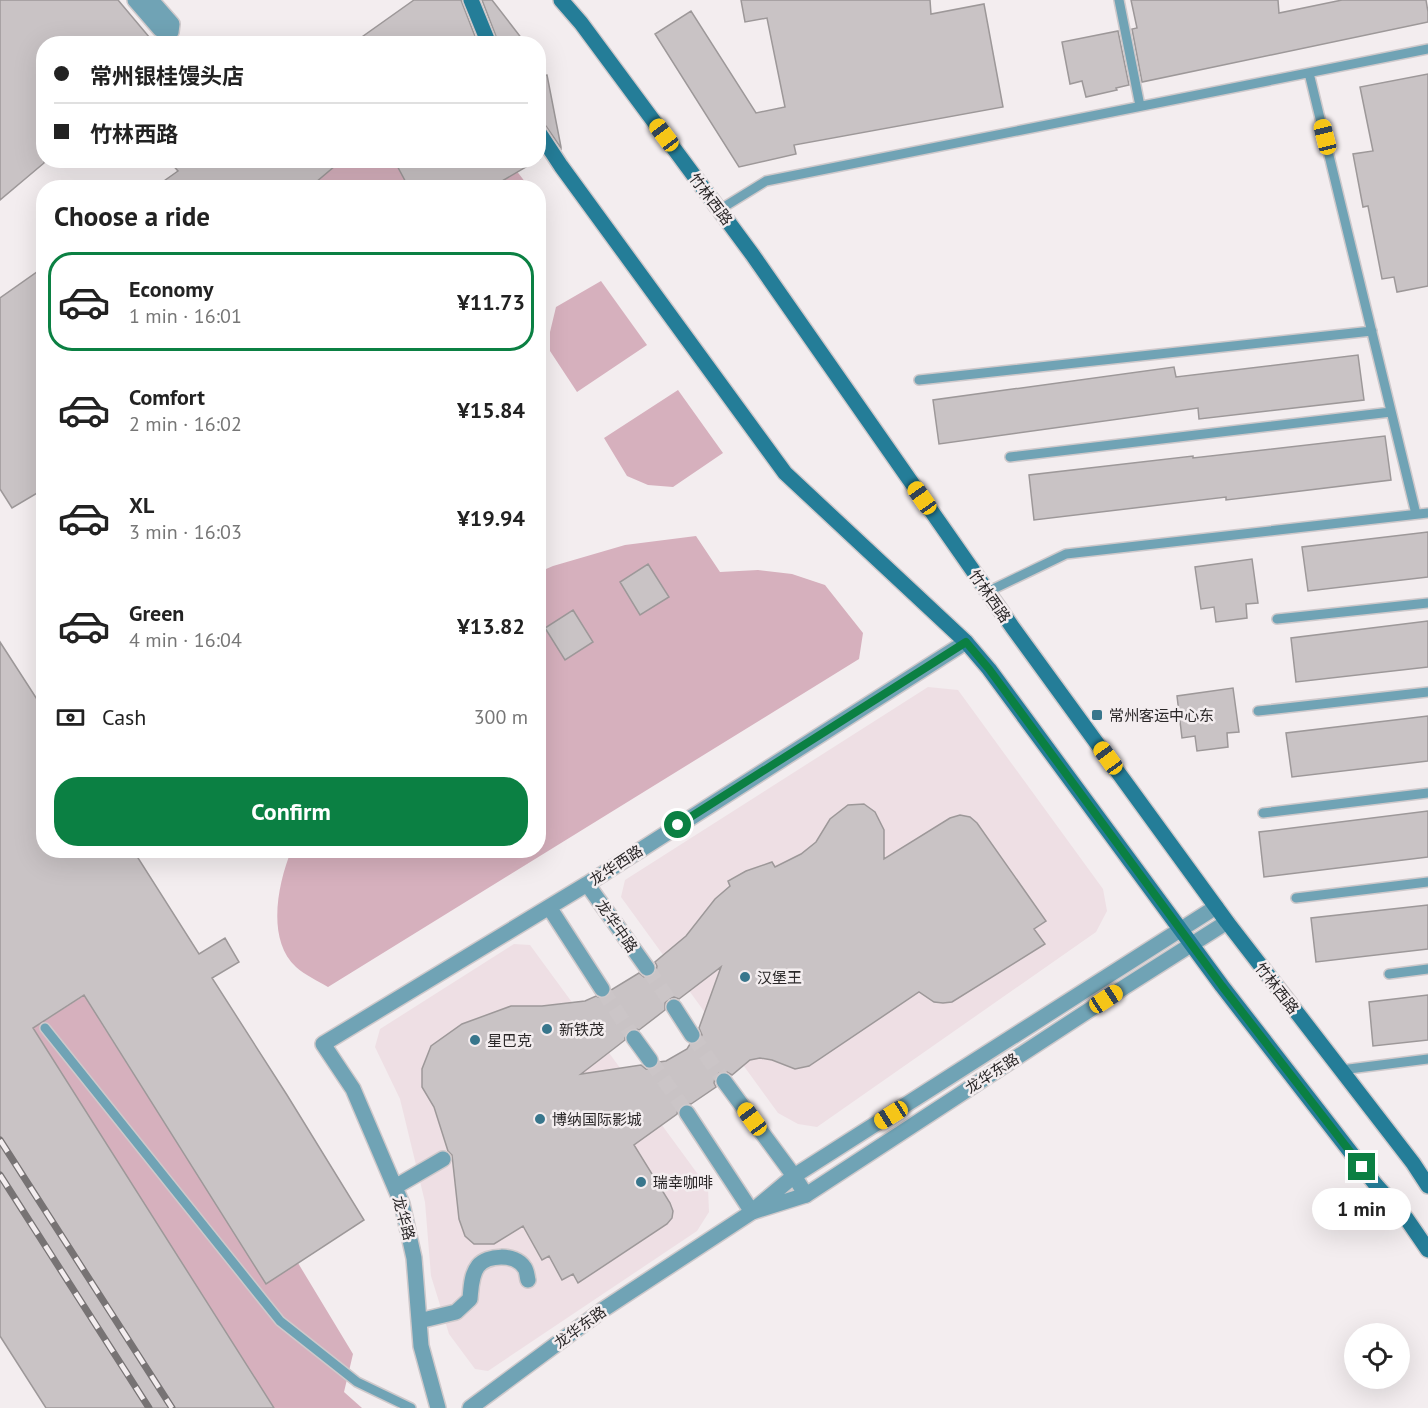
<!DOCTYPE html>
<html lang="en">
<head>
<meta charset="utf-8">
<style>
  :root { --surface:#fff; --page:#f6f6f6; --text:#222; --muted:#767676; --line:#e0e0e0; --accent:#0b8043 }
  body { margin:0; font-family:"PT Sans","Noto Sans SC",sans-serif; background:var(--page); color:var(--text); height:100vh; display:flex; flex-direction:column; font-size:22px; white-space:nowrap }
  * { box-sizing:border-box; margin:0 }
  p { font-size:20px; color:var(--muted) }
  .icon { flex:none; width:33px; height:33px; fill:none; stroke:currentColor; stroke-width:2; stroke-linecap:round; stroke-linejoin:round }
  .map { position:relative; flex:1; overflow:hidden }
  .side { position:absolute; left:36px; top:180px; width:510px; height:678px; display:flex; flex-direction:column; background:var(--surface); border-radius:24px; box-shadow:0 6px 24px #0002 }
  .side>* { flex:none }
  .guide { position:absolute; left:36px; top:36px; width:510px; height:132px; border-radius:24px; box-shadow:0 6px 24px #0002; display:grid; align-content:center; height:132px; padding:0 18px; background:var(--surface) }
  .controls { position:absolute; left:1344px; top:1323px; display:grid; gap:12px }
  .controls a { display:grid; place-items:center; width:66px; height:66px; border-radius:50%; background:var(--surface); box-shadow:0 6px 24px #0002; font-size:30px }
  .end { position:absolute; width:27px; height:27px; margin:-14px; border:8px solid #0b8043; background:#fff; box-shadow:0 0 0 3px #fff }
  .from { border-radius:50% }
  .bubble { position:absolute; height:42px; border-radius:21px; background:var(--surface); box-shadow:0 6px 24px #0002; font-size:20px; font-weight:700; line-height:42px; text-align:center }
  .car { position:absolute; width:18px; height:36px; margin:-18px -9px; border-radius:8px; box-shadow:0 0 4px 2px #0007; background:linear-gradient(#f5c518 24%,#345 0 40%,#f5c518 0 76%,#345 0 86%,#f5c518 0) }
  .guide b { display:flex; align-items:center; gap:21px; height:57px; font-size:22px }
  .guide b+b { border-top:2px solid var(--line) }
  .guide i { width:15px; height:15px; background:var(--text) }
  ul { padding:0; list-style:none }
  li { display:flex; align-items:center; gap:18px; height:99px; margin:0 12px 9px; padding:0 6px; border:3px solid transparent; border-radius:24px }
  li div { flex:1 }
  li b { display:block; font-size:22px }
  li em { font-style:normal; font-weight:700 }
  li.on { border-color:var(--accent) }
  li>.icon { width:54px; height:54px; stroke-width:1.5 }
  h2 { padding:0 18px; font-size:27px; line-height:72px }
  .pay { display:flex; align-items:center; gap:15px; height:66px; padding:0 18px; font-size:22px }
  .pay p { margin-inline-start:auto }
  .primary-button { display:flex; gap:12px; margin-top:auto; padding:12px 18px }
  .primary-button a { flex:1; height:69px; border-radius:24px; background:var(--accent); color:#fff; font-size:24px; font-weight:700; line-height:69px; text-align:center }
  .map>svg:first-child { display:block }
  .built { fill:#eedfe4 }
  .green { fill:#d6b0bd }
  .building { fill:#c9c3c5; stroke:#9d9899; stroke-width:1.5; fill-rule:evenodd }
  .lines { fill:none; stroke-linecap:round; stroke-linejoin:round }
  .minor-tunnel { stroke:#cbc5c7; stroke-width:15; stroke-dasharray:15 8; stroke-linecap:butt }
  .service-casing { stroke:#cfc9cb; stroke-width:12 }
  .minor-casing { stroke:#cfc9cb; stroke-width:18 }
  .tertiary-casing { stroke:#cfc9cb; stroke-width:18 }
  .secondary-casing { stroke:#cfc9cb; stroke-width:18 }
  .service { stroke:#70a3b5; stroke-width:9 }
  .minor { stroke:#70a3b5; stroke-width:15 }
  .tertiary { stroke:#70a3b5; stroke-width:15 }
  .secondary { stroke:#247d98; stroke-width:15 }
  .rail-casing { stroke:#777374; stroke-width:7 }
  .rail { stroke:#f3edef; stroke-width:4.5; stroke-dasharray:14; stroke-linecap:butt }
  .route { stroke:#0b8043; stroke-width:8 }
  .poi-dot { fill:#38768c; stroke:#f3edef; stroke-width:2 }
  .labels { text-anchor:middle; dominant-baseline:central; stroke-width:5; stroke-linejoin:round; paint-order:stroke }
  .street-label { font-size:15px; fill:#2a2728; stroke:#f3edef }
  .poi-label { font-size:15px; fill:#2a2728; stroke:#f3edef; text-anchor:start }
</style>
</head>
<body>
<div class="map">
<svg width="1428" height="1408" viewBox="0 0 1428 1408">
  <rect width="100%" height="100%" fill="#f3edef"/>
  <path class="built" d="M928,687L958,690L1103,889L1107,911L1096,932L817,1127L798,1124L778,1113L621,897L625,880Z
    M514,944L530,945L708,1188L709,1212L697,1231L488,1371L475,1369L449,1334L431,1276L425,1202L400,1099L375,1047L380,1029Z"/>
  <path class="green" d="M298,160L509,161L529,187L266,188Z
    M601,281L647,345L577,392L550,351V332L556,307Z
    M678,390L723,453L673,487L648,485L627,476L604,438Z
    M696,536L720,572L758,570L792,574L825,585L863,633L859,659L328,987C318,981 305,975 296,967C266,939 278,884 291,851L538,850L539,572L553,566L625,545Z
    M136,963L98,1018L266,1283L298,1263L353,1354L344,1392L362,1408H274L33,1028Z"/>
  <path class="building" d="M0,0H118L155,44H44V163L0,200Z
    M414,0H461L478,44H352Z
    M482,0H492L526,44H499Z
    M741,0H930L931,14L984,4L1003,107L794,145L796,154L739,167L655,34L691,11L756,113L785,107L767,18L745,22Z
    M1131,0H1278L1279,13L1342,0H1426L1428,12V22L1142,82L1132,29L1137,28Z
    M1118,31L1129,85L1116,88L1117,90L1086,97L1082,81L1070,84L1062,42Z
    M1428,74V286L1397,292L1394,277L1382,279L1368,206L1363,207L1353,154L1373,151L1360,87Z
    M547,75L561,147V148L546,126L538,121V76Z
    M168,160H342L309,188H154L178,171Z
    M394,160H538L490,188H409Z
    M44,267V489L12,508L0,489V298Z
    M1358,355L1364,400L1199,419L1198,408L939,444L933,400L1174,367L1176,377Z
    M1385,436L1391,480L1226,500V497L1034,520L1029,475L1193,456V458Z
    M1428,532V577L1308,591L1302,547Z
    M1252,559L1258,603L1246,604L1247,618L1216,622L1214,607L1201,609L1195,567Z
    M648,564L669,597L640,615L620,582Z
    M573,610L593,642L565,660L545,628Z
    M1428,621V667L1296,682L1291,638Z
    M0,642L44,710V850H133L199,954L225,938L239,962L212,978L287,1095L364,1220L266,1284L84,995L33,1028L274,1408H46L0,1336Z
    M1233,688L1239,732L1227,733L1228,747L1197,751L1195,736L1182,738L1177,696Z
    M1428,716V761L1292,777L1286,733Z
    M864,804L875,812L884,830V859L950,818L960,815L970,817L977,823L1046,921L1034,929L1045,944L952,1002L943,1003L934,1002L919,992L809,1066L795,1069L772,1060L760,1058L750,1060L732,1075L727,1072L719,1073L715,1078L714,1083L716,1087L691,1104L686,1103L681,1105L678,1109L677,1114L634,1145L670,1203L673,1211L672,1218L667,1224L578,1283L573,1274L562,1280L549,1256L542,1260L523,1226L494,1244H474L465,1236L459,1219L452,1155L448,1151L434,1107L422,1087V1069L431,1046L462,1024L511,1006H542L585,1001L596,996L603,999L608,997L611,990L639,973L644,977L652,976L656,971L657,966L655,962L686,936L715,899L730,886L728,881L746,871L772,862L775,867L801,854L816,842L830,819L848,805ZM721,967L699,1028L702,1035L698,1043L690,1044L687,1049L666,1061L659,1062L656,1067L652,1070L646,1069L641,1065L581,1074L625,1040V1035L628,1031L634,1028L639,1030L665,1010V1003L668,999L674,997L679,999Z
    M1428,811V857L1264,877L1259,832Z
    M1428,905V949L1316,962L1311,918Z
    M1428,995V1040L1373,1046L1369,1002Z"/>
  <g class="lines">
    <path class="minor-tunnel" d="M647,968L674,1007
      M602,989L634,1038
      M692,1035L724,1081
      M650,1060L687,1113"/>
    <g class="service-casing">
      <path id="service" d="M1119,0L1140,106
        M1309,73L1416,514
        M719,210L766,181L1428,49
        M919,380L1372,331
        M1010,457L1391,412
        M987,592L1066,554L1428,513
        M1277,619L1428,603
        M1258,711L1428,692
        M1263,813L1428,793
        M1296,898L1428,882
        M1389,974L1428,969
        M45,1028L280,1321L357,1382L411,1408
        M1341,1070L1428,1059"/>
    </g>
    <g class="minor-casing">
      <path id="minor" d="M135,0L160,29L171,32L172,24L151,0
        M587,884L647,968
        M549,907L602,989
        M674,1007L692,1035
        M634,1038L650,1060
        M724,1081L794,1176L806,1195
        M687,1113L752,1212
        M395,1187L443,1159
        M419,1321L456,1312L470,1299C471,1289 471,1275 478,1266C487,1255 515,1253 524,1267C527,1270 527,1277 528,1280
        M438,1408L421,1346L414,1258L402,1204L353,1089L323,1044L587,884L966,642"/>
    </g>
    <g class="tertiary-casing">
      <path id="tertiary" d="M757,1207L794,1176L1216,907
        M470,1408L604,1309L752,1212L806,1195L1126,986L1227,922"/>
    </g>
    <g class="secondary-casing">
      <path id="secondary" d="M471,0L489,44
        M561,0L581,23L752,254L1013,628L1227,922L1413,1163L1428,1186
        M538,131L561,166L785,473L966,642L989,669L1222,986L1376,1185L1406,1218L1428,1250"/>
    </g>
    <use href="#service" class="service"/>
    <use href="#minor" class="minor"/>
    <use href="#tertiary" class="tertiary"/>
    <use href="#secondary" class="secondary"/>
    <g class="rail-casing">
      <path id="rail" d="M0,1140L172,1408
        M0,1175L149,1408"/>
    </g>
    <use href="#rail" class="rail"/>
  </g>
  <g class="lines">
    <path class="route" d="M678,825L966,642L989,669L1222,986L1362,1167"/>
  </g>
  <g class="poi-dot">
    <rect x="1091" y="709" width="12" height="12" rx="3"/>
    <circle cx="745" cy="977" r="6"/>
    <circle cx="547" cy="1029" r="6"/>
    <circle cx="475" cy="1040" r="6"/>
    <circle cx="540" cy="1119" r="6"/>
    <circle cx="641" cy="1182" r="6"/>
  </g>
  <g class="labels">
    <g class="street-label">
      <text transform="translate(711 199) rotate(53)">竹林西路</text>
      <text transform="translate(990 596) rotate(55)">竹林西路</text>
      <text transform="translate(616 865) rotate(-33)">龙华西路</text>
      <text transform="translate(617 926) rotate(55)">龙华中路</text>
      <text transform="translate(1277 988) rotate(52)">竹林西路</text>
      <text transform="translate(992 1073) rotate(-33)">龙华东路</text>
      <text transform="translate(404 1218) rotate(75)">龙华路</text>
      <text transform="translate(580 1327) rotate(-36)">龙华东路</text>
    </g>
    <g class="poi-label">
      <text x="1109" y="715">常州客运中心东</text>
      <text x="757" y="977">汉堡王</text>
      <text x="559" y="1029">新铁茂</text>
      <text x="487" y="1040">星巴克</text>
      <text x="552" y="1119">博纳国际影城</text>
      <text x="653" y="1182">瑞幸咖啡</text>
    </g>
  </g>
</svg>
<div class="controls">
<a><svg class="icon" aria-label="locate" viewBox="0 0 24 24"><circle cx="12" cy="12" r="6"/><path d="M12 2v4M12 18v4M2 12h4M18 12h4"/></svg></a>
</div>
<i class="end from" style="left:678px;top:825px"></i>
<i class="end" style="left:1362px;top:1167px"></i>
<div class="bubble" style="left:1312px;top:1188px;width:99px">1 min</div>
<i class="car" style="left:664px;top:135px;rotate:323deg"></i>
<i class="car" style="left:1325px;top:137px;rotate:346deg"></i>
<i class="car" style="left:922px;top:498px;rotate:325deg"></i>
<i class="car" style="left:1108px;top:758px;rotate:324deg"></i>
<i class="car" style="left:1106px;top:999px;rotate:57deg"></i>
<i class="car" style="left:891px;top:1115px;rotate:238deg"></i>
<i class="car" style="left:752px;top:1119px;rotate:324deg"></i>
<div class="guide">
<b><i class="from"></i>常州银桂馒头店</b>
<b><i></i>竹林西路</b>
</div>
<section class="side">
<h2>Choose a ride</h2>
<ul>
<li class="on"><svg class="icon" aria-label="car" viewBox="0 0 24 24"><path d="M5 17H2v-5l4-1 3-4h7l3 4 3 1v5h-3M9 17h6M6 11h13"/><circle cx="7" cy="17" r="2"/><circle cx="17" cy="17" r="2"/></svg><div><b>Economy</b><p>1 min · 16:01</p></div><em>¥11.73</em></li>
<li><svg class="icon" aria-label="car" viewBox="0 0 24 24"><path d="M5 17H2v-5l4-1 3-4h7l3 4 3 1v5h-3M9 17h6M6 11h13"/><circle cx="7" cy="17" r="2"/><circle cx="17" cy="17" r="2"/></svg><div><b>Comfort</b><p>2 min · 16:02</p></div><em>¥15.84</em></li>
<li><svg class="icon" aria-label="car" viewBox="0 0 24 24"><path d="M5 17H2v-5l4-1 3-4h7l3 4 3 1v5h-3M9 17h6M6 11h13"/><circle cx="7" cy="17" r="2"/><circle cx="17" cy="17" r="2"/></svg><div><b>XL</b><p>3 min · 16:03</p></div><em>¥19.94</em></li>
<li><svg class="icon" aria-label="car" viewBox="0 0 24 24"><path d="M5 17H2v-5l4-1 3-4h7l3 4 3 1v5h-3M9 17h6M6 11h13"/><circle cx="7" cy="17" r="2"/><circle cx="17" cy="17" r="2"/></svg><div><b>Green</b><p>4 min · 16:04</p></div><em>¥13.82</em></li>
</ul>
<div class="pay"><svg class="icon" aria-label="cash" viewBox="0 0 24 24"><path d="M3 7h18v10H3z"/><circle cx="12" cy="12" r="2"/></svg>Cash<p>300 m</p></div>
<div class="primary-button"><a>Confirm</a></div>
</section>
</div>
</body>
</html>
